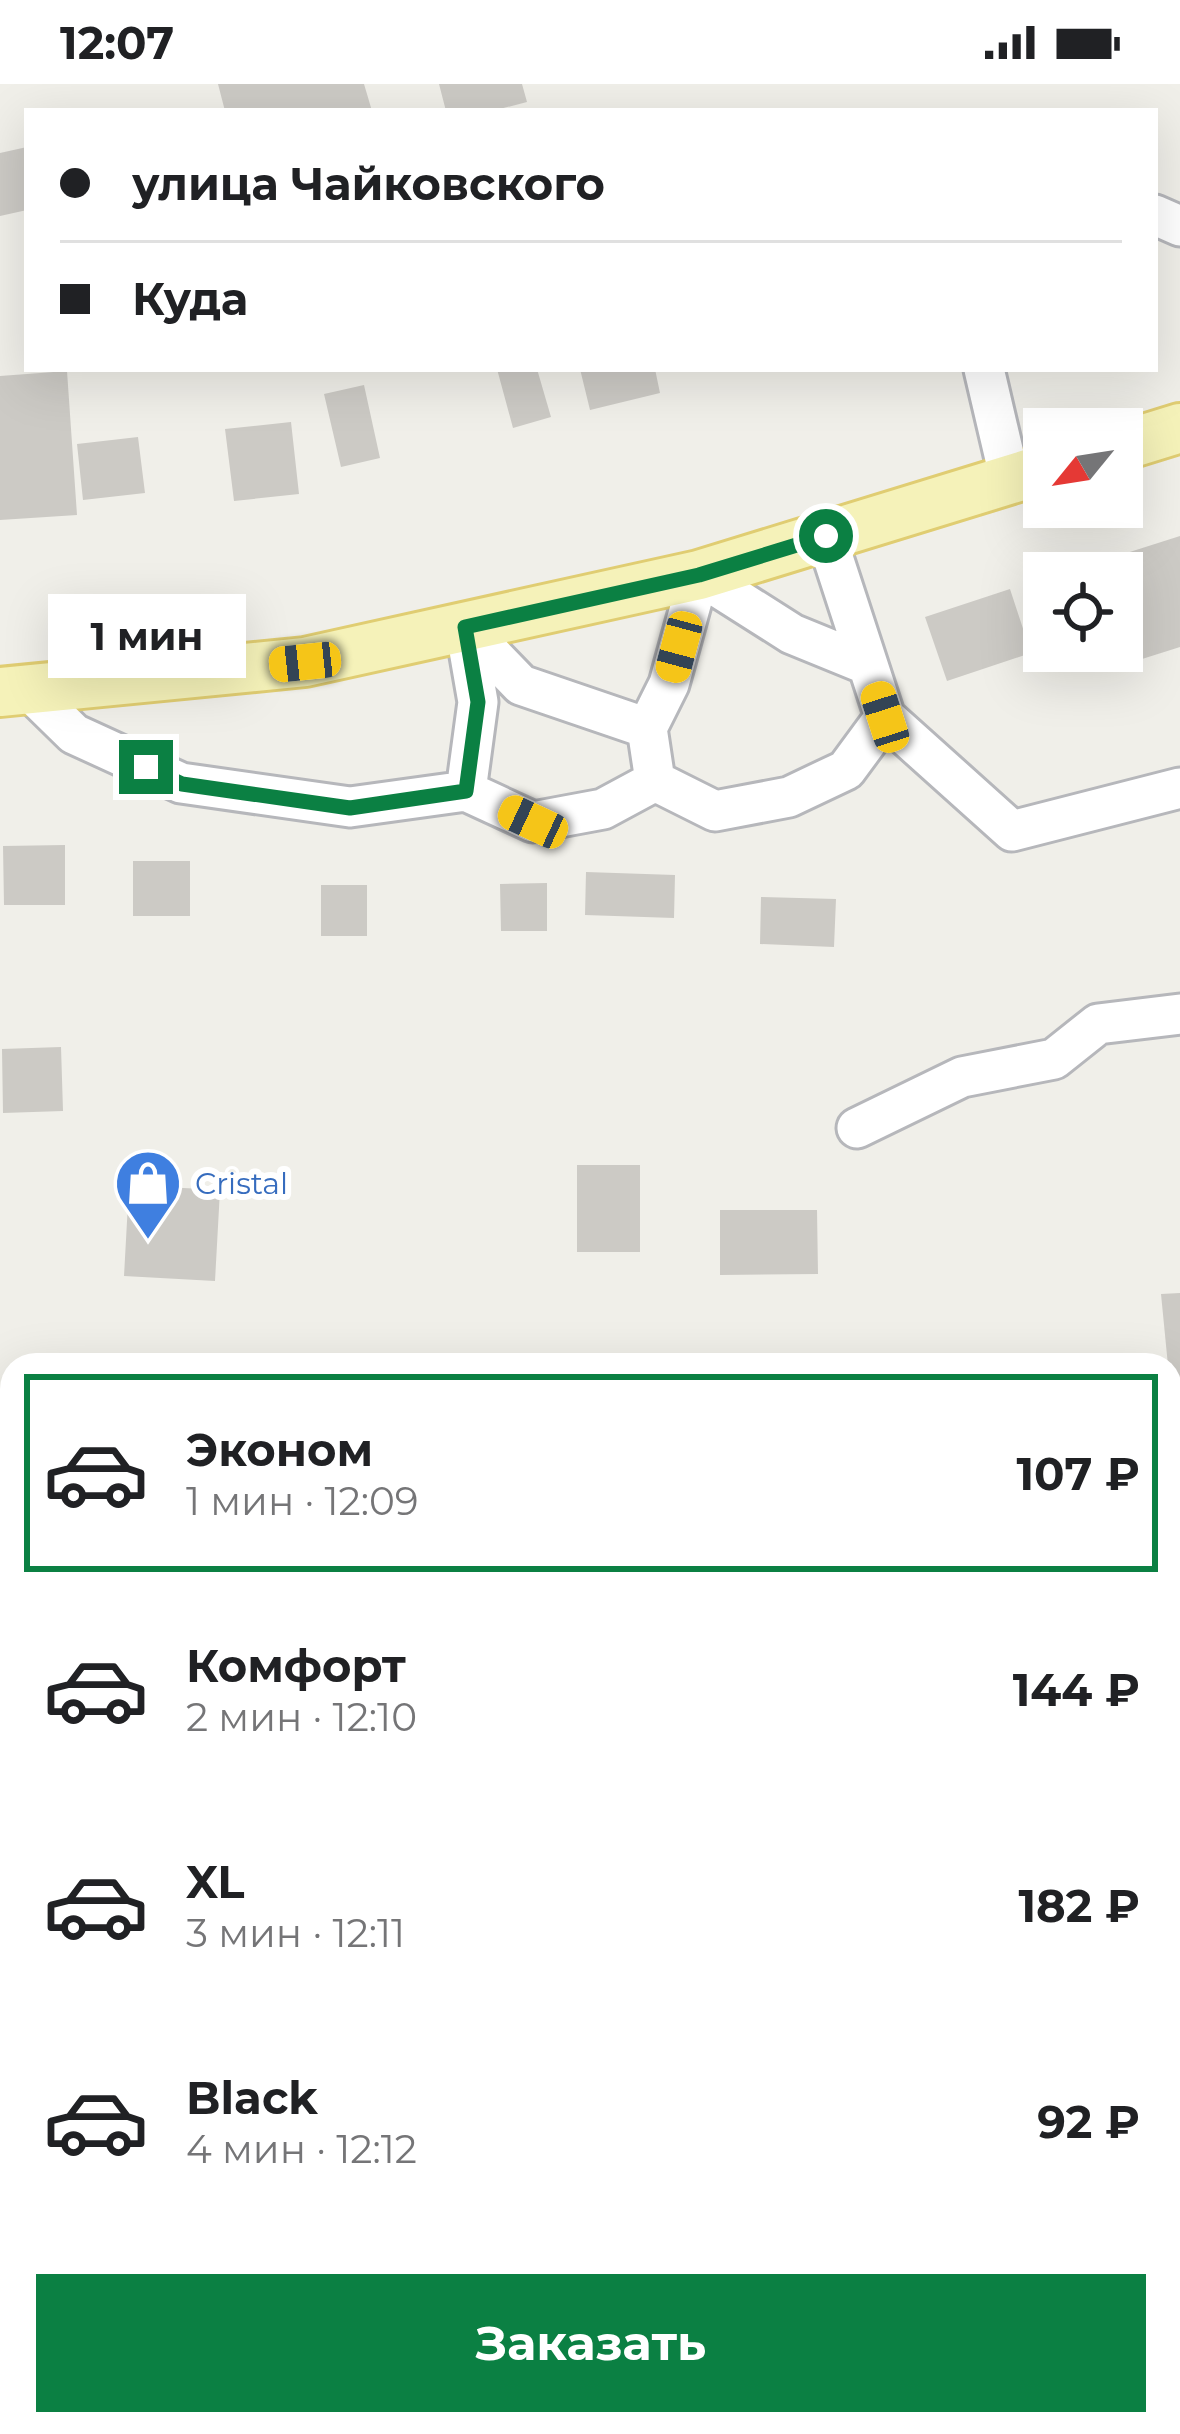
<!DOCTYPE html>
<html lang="ru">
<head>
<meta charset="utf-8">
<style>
  :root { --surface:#fff; --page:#f2f2f2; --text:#202124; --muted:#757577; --line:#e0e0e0; --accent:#0b8043 }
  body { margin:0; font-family:Montserrat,sans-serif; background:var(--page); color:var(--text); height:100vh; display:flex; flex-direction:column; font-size:45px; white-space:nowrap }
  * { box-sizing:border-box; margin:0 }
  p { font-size:39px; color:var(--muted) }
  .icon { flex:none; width:66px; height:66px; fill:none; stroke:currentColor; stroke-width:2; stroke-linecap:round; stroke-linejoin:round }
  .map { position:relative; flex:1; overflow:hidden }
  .drawer { position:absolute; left:0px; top:1269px; width:1182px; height:1083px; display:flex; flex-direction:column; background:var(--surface); border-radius:36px 36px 0 0; box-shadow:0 12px 48px #0002 }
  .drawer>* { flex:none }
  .hud { position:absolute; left:24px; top:24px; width:1134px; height:264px; border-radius:0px; box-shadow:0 12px 48px #0002; display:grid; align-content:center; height:264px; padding:0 36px; background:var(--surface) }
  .needle { width:78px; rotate:240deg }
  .buttons { position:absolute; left:1023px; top:324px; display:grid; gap:24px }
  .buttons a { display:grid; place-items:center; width:120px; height:120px; border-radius:0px; background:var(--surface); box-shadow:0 12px 48px #0002; font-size:60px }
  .end { position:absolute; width:54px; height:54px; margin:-27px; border:15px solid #0b8043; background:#fff; box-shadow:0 0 0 6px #fff }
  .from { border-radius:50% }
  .bubble { position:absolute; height:84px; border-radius:0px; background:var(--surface); box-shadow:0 12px 48px #0002; font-size:39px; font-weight:700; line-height:84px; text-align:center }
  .car { position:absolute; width:36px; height:72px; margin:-36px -18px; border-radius:15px; box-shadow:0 0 9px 3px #0007; background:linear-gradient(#f5c518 24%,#345 0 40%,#f5c518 0 76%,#345 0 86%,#f5c518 0) }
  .hud b { display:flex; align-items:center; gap:42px; height:114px; font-size:45px }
  .hud b+b { border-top:3px solid var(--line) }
  .hud i { width:30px; height:30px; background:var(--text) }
  ul { padding:21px 0 0; list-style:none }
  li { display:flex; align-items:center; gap:36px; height:198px; margin:0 24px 18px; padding:0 12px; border:6px solid transparent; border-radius:0px }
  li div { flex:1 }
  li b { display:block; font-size:45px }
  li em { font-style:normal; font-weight:700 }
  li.on { border-color:var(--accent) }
  li>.icon { width:108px; height:108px; stroke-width:1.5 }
  .button { display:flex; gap:24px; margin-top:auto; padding:24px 36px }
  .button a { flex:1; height:138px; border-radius:0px; background:var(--accent); color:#fff; font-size:48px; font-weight:700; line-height:138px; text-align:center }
  .status { display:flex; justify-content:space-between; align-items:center; height:84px; padding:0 60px; background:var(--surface); direction:ltr }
  .status svg { height:33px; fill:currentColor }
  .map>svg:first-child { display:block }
  .green { fill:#c9e4cc }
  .building { fill:#cccac5 }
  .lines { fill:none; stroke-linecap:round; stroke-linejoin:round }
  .minor-casing { stroke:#b6b7bb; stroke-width:45 }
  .major-casing { stroke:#e0cd72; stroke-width:54 }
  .minor { stroke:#fff; stroke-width:39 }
  .major { stroke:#f5f2b9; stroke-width:48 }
  .route { stroke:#0b8043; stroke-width:15 }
  .labels { text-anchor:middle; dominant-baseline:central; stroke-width:12; stroke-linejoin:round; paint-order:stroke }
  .shop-label { font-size:30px; fill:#366cbe; stroke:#fff; text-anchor:start }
</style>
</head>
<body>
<div class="status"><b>12:07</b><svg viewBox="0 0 49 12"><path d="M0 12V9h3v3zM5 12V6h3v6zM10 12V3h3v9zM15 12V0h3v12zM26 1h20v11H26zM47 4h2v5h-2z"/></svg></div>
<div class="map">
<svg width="1180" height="2350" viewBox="0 0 1180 2350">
  <rect width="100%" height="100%" fill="#f0efe9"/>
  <path class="green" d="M0,2234L12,2235V2340H1170V2293L1180,2294V2350H0Z"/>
  <path class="building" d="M218,0H364L372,27H225Z
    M439,0H522L527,18L492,27H446Z
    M27,63V126L0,132V69Z
    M497,285H537L551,333L513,344Z
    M580,285H655L660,309L590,326Z
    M67,287L77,431L0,436V292Z
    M364,301L380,374L341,383L324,310Z
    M291,338L299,410L234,417L225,345Z
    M138,353L145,409L83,416L77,360Z
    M1180,452V563L1101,588L1094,567H1122V489L1067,488Z
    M1010,505L1031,569L947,597L925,533Z
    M65,761V821H4L3,762Z
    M133,777H190V832H133Z
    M586,788L675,791L674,834L585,831Z
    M547,799V847H501L500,800Z
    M321,801H367V852H321Z
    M761,813L836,815L834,863L760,860Z
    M61,963L63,1027L3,1029L2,965Z
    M577,1081H640V1168H577Z
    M129,1101L220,1106L215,1197L124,1192Z
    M720,1126H817L818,1190L720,1191Z
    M1180,1209V1302H1170L1161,1210Z
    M0,1466H12V1540L0,1539Z
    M0,1624L12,1625V1702H0Z
    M1180,1651V1732L1170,1736V1655Z
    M0,1899H8L5,1978H0Z
    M1180,1986V2071L1170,2073V1988Z"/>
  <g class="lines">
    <g class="minor-casing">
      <path id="minor" d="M1155,131L1180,142
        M984,285L1010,396
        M826,452L885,633L1012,747L1180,704
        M28,605L74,650L181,699L350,723L466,707L533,738L603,725L655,697L715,727L789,713L846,686L885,633
        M655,697L647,644L669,600L699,491L792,550L868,581
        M466,707L478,618L465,543L521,601L647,644
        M857,1044L962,993L1054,975L1098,940L1180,930
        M0,1394H12
        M1170,1600L1180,1598
        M0,2175H12
        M1170,2185L1180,2183"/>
    </g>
    <g class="major-casing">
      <path id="major" d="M1122,362L1180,344
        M0,608L305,578L699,491L1044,385"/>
    </g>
    <use href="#minor" class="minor"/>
    <use href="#major" class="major"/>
  </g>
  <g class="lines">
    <path class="route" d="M146,683L182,700L350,724L466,707L478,618L465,543L699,491L826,452"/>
  </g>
  <defs>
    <g id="shop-pin" transform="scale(3.45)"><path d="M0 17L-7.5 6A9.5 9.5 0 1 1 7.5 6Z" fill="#3f7fe0" stroke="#fff"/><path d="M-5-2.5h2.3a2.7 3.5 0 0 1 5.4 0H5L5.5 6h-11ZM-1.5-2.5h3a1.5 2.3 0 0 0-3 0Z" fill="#fff"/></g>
  </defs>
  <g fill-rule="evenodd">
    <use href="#shop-pin" x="148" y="1099"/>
  </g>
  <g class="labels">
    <g class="shop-label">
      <text x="195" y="1099">Cristal</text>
    </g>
  </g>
</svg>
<div class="buttons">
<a><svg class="needle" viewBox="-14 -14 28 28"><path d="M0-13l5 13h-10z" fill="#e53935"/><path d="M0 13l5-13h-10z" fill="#757577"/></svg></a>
<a><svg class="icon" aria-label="locate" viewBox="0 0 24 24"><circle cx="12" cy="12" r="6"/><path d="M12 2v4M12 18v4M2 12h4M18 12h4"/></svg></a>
</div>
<i class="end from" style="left:826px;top:452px"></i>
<i class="end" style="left:146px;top:683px"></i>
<div class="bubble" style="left:48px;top:510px;width:198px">1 мин</div>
<i class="car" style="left:679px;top:563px;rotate:195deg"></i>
<i class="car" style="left:305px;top:578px;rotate:264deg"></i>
<i class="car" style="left:885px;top:633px;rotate:342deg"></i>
<i class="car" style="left:533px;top:738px;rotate:295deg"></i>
<div class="hud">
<b><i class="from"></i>улица Чайковского</b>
<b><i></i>Куда</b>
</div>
<section class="drawer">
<ul>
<li class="on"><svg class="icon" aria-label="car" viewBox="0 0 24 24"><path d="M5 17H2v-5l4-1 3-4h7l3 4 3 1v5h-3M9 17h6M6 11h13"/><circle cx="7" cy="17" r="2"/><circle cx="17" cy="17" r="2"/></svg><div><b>Эконом</b><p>1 мин · 12:09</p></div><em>107 ₽</em></li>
<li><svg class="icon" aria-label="car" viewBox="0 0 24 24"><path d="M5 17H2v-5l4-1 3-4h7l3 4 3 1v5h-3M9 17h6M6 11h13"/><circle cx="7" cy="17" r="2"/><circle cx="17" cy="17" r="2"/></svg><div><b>Комфорт</b><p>2 мин · 12:10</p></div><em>144 ₽</em></li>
<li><svg class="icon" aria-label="car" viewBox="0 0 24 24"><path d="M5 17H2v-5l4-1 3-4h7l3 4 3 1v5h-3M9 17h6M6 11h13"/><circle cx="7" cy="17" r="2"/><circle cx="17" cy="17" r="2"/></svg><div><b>XL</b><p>3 мин · 12:11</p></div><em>182 ₽</em></li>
<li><svg class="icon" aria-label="car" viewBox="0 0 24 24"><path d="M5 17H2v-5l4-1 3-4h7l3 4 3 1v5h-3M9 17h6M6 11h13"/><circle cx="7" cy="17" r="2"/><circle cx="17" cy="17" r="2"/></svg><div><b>Black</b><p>4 мин · 12:12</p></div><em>92 ₽</em></li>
</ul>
<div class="button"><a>Заказать</a></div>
</section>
</div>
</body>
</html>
